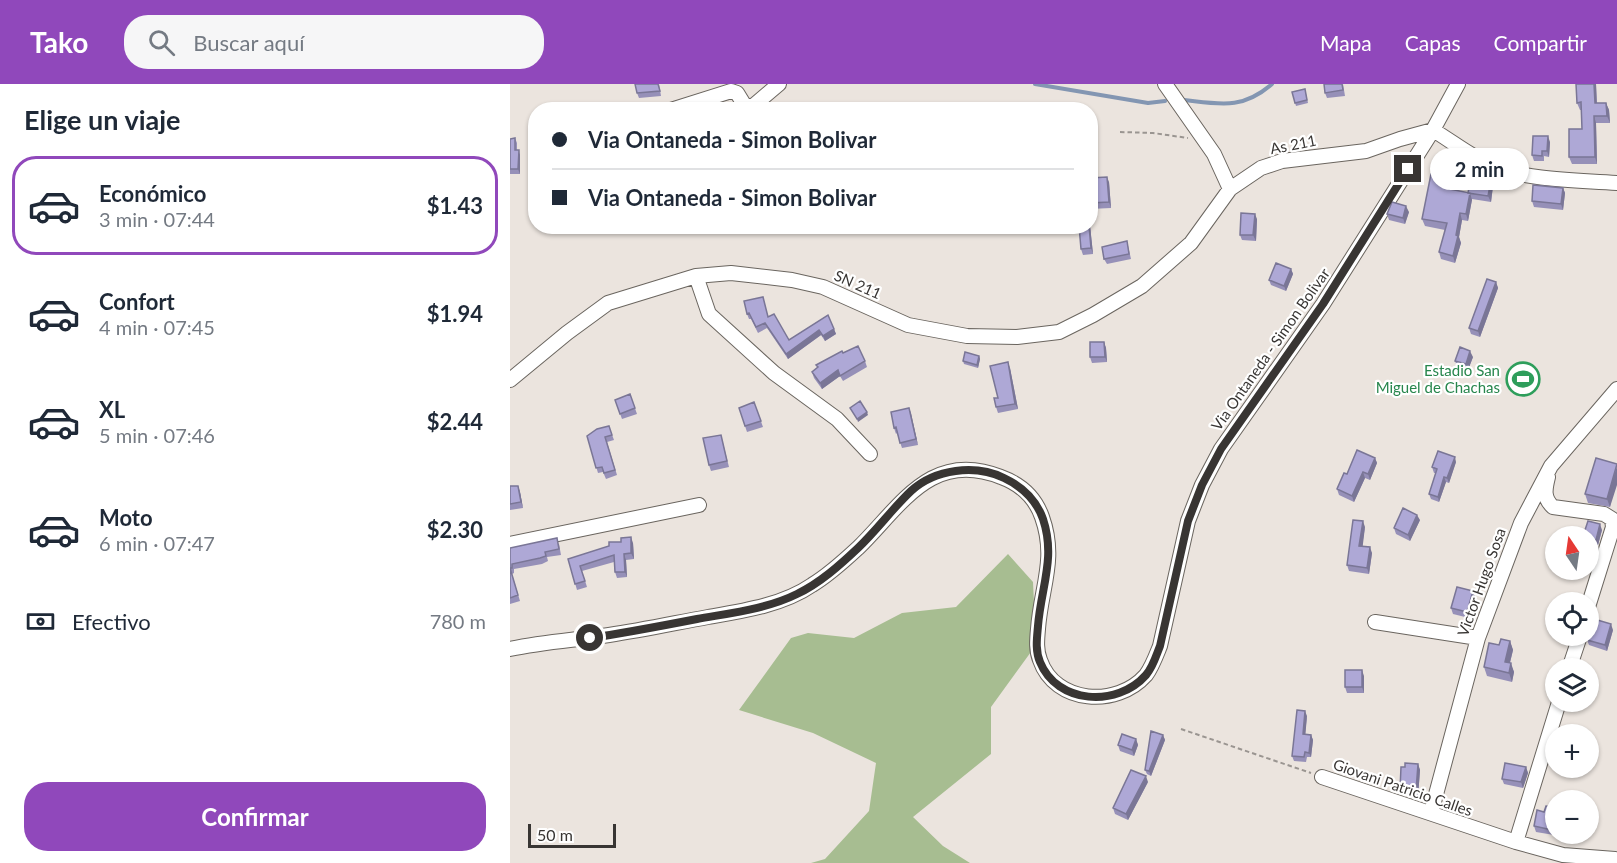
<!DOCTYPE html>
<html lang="es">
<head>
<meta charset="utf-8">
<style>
  :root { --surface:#fff; --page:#f6f6f7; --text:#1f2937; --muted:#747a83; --line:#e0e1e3; --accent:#9048bb }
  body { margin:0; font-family:Lato,sans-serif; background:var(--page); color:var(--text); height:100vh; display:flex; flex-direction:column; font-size:22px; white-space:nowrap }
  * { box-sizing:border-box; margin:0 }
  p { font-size:20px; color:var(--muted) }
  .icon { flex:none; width:33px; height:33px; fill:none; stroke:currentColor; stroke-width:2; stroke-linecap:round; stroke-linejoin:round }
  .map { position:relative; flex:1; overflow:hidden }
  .panel { display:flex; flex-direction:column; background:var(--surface); width:510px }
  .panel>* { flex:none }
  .top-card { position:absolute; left:18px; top:18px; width:570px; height:132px; border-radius:24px; box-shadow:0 2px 4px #0004; display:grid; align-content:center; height:132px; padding:0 24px; background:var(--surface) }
  .needle { width:39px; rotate:347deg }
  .buttons { position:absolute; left:1035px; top:442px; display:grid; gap:12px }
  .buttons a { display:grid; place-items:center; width:54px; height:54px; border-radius:50%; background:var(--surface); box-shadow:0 2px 4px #0004; font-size:30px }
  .scale { position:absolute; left:18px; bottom:15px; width:88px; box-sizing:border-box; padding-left:6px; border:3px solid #383533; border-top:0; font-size:16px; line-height:21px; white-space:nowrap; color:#383533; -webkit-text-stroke:4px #fff; paint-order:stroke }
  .end { position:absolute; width:27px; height:27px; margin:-14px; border:8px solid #383533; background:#fff; box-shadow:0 0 0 3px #fff }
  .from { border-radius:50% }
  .bubble { position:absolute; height:42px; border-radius:21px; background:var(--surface); box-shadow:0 2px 4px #0004; font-size:20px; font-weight:700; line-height:42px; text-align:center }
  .top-card b { display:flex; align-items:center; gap:21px; height:57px; font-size:22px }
  .top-card b+b { border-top:2px solid var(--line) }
  .top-card i { width:15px; height:15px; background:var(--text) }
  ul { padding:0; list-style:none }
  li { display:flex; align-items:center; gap:18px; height:99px; margin:0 12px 9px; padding:0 12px; border:3px solid transparent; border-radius:24px }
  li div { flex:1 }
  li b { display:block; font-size:22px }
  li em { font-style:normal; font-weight:700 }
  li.current { border-color:var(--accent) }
  li>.icon { width:54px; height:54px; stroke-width:1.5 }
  h2 { padding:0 24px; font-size:27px; line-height:72px }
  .pay { display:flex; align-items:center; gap:15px; height:66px; padding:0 24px; font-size:22px }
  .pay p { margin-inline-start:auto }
  .action { display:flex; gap:12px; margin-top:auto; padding:12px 24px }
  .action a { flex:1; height:69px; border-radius:24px; background:var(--accent); color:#fff; font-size:24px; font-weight:700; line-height:69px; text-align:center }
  header { display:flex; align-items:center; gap:36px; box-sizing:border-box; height:84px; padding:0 30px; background:var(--accent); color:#fff }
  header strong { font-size:28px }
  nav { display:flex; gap:33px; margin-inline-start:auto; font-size:21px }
  .search { width:420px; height:54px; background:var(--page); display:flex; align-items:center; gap:15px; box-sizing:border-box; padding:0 21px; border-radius:24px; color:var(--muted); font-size:22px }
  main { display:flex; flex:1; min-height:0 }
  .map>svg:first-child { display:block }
  .forest { fill:#a7bd91 }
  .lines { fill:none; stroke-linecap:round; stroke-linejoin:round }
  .stream { stroke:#8396b2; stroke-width:4 }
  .minor-casing { stroke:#6a655f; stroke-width:16 }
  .path { stroke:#9a9591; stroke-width:2; stroke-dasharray:4.5 3; stroke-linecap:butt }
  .minor { stroke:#fff; stroke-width:14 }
  .wall { fill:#9690b8 }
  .shaded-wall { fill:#7a7696 }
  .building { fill:#aea8d6; stroke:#7a7696; stroke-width:1.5 }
  .route { stroke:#383533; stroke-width:8 }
  .labels { text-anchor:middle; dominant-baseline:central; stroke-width:4.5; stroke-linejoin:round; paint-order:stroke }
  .street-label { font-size:15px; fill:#383533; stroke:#fff }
  .leisure-label { font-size:15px; fill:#27864d; stroke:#fff; text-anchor:end }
</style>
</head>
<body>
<header>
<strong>Tako</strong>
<div class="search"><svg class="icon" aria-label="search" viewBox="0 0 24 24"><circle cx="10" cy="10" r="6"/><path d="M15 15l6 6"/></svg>Buscar aquí</div>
<nav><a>Mapa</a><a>Capas</a><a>Compartir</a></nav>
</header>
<main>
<section class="panel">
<h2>Elige un viaje</h2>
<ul>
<li class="current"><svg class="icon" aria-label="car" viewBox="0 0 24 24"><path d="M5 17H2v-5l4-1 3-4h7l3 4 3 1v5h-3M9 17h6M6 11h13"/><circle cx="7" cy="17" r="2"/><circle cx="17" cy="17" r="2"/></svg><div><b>Económico</b><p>3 min · 07:44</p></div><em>$1.43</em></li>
<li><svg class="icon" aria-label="car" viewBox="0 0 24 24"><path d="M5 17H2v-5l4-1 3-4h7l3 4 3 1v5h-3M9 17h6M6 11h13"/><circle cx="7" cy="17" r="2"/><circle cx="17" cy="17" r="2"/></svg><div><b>Confort</b><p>4 min · 07:45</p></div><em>$1.94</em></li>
<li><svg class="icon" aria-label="car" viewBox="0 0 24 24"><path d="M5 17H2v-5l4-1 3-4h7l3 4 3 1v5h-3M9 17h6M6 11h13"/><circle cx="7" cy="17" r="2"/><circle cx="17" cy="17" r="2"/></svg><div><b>XL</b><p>5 min · 07:46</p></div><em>$2.44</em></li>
<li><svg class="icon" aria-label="car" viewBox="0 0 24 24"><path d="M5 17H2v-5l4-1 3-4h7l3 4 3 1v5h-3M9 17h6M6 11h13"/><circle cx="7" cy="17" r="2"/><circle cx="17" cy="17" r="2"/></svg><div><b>Moto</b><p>6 min · 07:47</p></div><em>$2.30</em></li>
</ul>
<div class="pay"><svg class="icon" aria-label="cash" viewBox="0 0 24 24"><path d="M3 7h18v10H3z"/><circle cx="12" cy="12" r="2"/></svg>Efectivo<p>780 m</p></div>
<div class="action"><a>Confirmar</a></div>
</section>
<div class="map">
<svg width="1107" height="779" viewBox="0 0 1107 779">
  <rect width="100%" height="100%" fill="#ebe4de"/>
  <path class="forest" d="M498,470L523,498L526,561L481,623V670L403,733L433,762L460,779H301L315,775L359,727L366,679L303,649L229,626L281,554L298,549L344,554L392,529L446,523Z"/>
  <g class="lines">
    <path class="stream" d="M525,0L638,19L655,17
      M674,16C710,20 732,26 762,0"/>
    <g class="minor-casing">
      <path id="minor" d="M655,0L704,70L720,105
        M161,26L221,7L227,9L235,22H243L269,0
        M186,192L199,230L264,289L327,335L360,370
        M0,296L57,249L98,219L186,192L221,189L282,196L313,203L398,241L457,252L507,253L549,248L583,231L632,202L681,159L720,105L751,84L772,77L856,67L890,55L923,46C943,58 961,73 983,82C1021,97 1067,96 1107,99
        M1038,393C1035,405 1033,414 1043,423L1094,430L1102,435L1103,443L1078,523
        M0,460L189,421
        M865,538L968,554
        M0,565C33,558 66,556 99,551C133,546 165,539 198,533C233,527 273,521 302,501C319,491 334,477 348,464C391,422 421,365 491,393C510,400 525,413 532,433C547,475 531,503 528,545C527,556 526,566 530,576C545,620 607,624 636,591C642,583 646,572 650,562L678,437L692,401L711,365L813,220L923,46L948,0
        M1059,585L1070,552
        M812,693L1006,758L1053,771L1105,775L1107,777
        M921,729L968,554L1011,439L1041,382L1107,305
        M1006,758L1049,618"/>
    </g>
    <path class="path" d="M610,48L643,49L678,54
      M671,645L801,689"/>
    <use href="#minor" class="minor"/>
  </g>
  <path class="wall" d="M149,0L151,12L129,14L127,9Z
    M833,0L835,12L817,14L815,9Z
    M1066,0H1086L1087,19H1096L1099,26L1100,39H1086L1087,80H1062L1059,73L1072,45L1071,26H1070L1067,19Z
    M795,5L798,19L786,22L782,8Z
    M5,54L7,59V66L10,71V90H0V55Z
    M1040,58L1039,73L1034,72V77H1024L1022,71Z
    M580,94L599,98L601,124L580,125Z
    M941,94L943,101L942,105L958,109L981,97L983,102L981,118L962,115L958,137L952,136L949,153L951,159L945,179L931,175L929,168L935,146L915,142L912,135Z
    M1053,104L1055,109L1053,126L1024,123L1022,117Z
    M899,128L895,140L879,136L877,130Z
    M747,135L746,157L732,156L730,151Z
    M580,142L583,170L573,171L571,165Z
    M617,157L621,175L597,180L594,175Z
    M781,185L783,190L776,207L761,201L759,196Z
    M986,198L988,204L970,253L961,250L959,244Z
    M253,213L258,233L279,256L318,231L326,250L315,257L311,251L278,275L257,244L248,249L241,235H239L237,230Z
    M594,258L596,264L597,278L582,279L580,273Z
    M333,269L355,277L357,283L333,297L330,292L312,305L304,294L302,288L308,284L306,281Z
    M469,272L470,275L468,284L454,280L453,277Z
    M963,273L958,286L947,282L945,277Z
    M500,284L508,325L488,329L486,323L488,314Z
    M120,310L127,330L112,335L105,316Z
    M244,318L253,343L237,348L229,324Z
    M399,324L408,361L392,364L387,349L386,350L384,344Z
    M101,348L104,356L97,358L107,391L96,395L93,388L88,389L77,352Z
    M211,351L219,383L201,387L199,381Z
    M865,374L867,379L860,396L855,394L844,418L829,411L827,405L837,390Z
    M946,378L939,399L936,398L929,418L921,415L919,410L926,389H924L922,383Z
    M1107,380L1100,423L1078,419L1075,410Z
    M0,402H8L10,408L13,424L0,426Z
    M910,436L900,457L886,450L884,444Z
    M855,443L852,462L862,469L859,490L839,487L837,481Z
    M1092,446L1088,461L1078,459V453L1073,452Z
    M123,459L124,475L116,476L117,493L107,494L105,488L104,478L72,487L77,503L67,506L58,475Z
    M49,460L51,471L37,473L38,477L32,480L4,485V489L2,490L10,517L0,520V464Z
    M963,507L965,513L959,534L943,530L941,524Z
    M1103,546L1097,567L1079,561L1077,556Z
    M1000,557L1003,566L1000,579L1004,588L1002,598L977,592L974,583L989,561Z
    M854,592V609H837L835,603Z
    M797,632L795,650L801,651L803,656L801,673H797L796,678L784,677L782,672Z
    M653,651L655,656L641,692L637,690L635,686Z
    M626,655L628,661L624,672L610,667L608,661Z
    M908,680L910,686L908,713L892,710L890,705L895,683Z
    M1016,683L1018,689L1013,704L994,700L992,695Z
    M638,698L618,736L605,730L603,724Z
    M1046,724V744L1044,751L1026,748L1024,742L1034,728Z"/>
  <path class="shaded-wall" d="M1084,0H1086L1087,26L1085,19Z
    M1096,19L1099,26L1100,39L1097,32Z
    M1084,32L1086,39L1087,80L1085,73Z
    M1038,52L1040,58L1039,73L1037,67Z
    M9,66L10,71V90L8,85Z
    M597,93L599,98L601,124L599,118Z
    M941,94L943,101L941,112L939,105Z
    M981,97L983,102L981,118L978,112Z
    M1053,104L1055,109L1053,126L1051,120Z
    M960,109L962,116L958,137L956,130Z
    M896,122L899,128L895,140L893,134Z
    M950,129L952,136L949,153L951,159L945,179L943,172Z
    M745,130L747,135L746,157L743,151Z
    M580,141L583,170L581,164L579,142H580Z
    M781,185L783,190L776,207L774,202Z
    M986,198L988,204L970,253L968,247Z
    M324,245L326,250L315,257L313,252Z
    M309,246L311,251L278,275L276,270Z
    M594,258L596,264L597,278L595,273Z
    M960,267L963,273L958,286L956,280Z
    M469,272L470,275L468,284L467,281Z
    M498,278L500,284L508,325L505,320Z
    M328,286L330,292L312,305L310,299Z
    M399,324L401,329L408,361L406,355Z
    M357,328L358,331L348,338L347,335Z
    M945,373L946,378L939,399L937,394Z
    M865,374L867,379L860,396L858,390Z
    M1107,382V401L1100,423L1097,415Z
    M853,388L855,394L844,418L842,412Z
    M934,393L936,398L929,418L928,413Z
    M8,402L10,408L13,424L11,418Z
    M907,431L910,436L900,457L898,451Z
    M853,437L855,443L852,468L849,462Z
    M1090,440L1092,446L1088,461L1086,456Z
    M121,453L123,459L124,475L121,469Z
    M860,463L862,469L859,490L857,484Z
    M114,470L116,476L117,493L115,488Z
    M963,507L965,513L959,534L957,528Z
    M1101,540L1103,546L1097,567L1095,561Z
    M1000,557L1003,566L998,586L995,578Z
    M1001,579L1004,588L1002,598L999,589Z
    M852,586L854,592V609L852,603Z
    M795,627L797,632L795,655L793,650Z
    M653,651L655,656L641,692L639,687Z
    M801,651L803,656L801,673L799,669Z
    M626,655L628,661L624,672L622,666Z
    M908,680L910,686L908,713L906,707Z
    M1016,683L1018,689L1013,704L1011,698Z
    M636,692L638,698L618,736L616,730Z
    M1046,729V744L1044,751L1042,746Z"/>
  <path class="building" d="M125,0H148L150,7L127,9Z
    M814,0H832L833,6L815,9Z
    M1066,0H1084L1085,19H1096L1097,32H1084L1085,73H1059V45H1072L1071,18L1067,19Z
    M795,5L797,16L785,19L782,8Z
    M1023,52H1038L1037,67H1032V72L1022,71Z
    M5,54V66H9L8,85H0V55Z
    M921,90L941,94L939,105L960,109L956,130L950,129L946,151L948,152L943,172L929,168L937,139L912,135Z
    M597,93L599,118L580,119V94Z
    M961,93L981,97L978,112L958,109Z
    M1023,101L1053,104L1051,120L1022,117Z
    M882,118L896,122L893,134L877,130Z
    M731,129L745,130L743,151H730Z
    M569,142H579L581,164L571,165Z
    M617,157L619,170L594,175L592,163Z
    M766,179L781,185L774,202L759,196Z
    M977,195L986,198L968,247L959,244Z
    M253,213L258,233L264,230L279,256L318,231L324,245L313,252L309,246L276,270L255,239L246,243L239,229L237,230L234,217Z
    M580,258H594L595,273H580Z
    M348,262L355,277L330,292L328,286L310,299L302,288L308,283L306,281L332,267L333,269Z
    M950,263L960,267L956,280L945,277Z
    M455,268L469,272L467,281L453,277Z
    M498,278L505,320L486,323L484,314H488L480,282Z
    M120,310L125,324L110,330L105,316Z
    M350,317L357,328L347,335L340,324Z
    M244,318L251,337L235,342L229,324Z
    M399,324L406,355L390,359L386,343L384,344L381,328Z
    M99,342L102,351L95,353L105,386L94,389L92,383L86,384L77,352L87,345Z
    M211,351L217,377L199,381L193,354Z
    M847,366L865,374L858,390L853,388L842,412L827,405L834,389L837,390Z
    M928,367L945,373L937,394L934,393L928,413L919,410L927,385L922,383Z
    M1086,374L1107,380L1097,415L1075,410Z
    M0,402H8L11,418L0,420Z
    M893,424L907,431L898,451L884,444Z
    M843,436L853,437L849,462L860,463L857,484L837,481Z
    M1078,437L1090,440L1086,456L1073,452Z
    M121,453V469L114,470L115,488H105L104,471L70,482L75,497L65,500L58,475L99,462V458H111V454Z
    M47,454L49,465L35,468L36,472L30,474L2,480V484H0L8,511L0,514V464Z
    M947,503L963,507L957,528L941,524Z
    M1084,535L1101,540L1095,561L1077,556Z
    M991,555L1000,557L995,578L1001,579L999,589L974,583L979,559L989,561Z
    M835,586H852V603H835Z
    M787,626L795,627L793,650L801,651L799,669L795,668L794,673L782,672Z
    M641,647L653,651L639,687L635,686Z
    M612,650L626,655L622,666L608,661Z
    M895,679L908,680L906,707L890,705L891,683H895Z
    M995,679L1016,683L1011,698L992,695Z
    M621,686L636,692L616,730L603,724Z
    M1036,722L1046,724V729L1042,746L1024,742L1027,726L1034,728Z"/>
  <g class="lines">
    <path class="route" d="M80,554C115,549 151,542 187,535C220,529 257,525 287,510C310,499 330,481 348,464C367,446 382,425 401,407C425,385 465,380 494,394C513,403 526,415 533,435C546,474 531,503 528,542C527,554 525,566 530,578C547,620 607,624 636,591C643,583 646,572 650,562L678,437L692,401L711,365L813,220L898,85"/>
  </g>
  <defs>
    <g id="stadium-ring" transform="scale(1.725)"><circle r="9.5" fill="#fff" stroke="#2e9e5b" stroke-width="1.5"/><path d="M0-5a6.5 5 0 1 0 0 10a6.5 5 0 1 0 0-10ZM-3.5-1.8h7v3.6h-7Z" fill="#2e9e5b"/></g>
  </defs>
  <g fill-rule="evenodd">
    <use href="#stadium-ring" x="1013" y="295"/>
  </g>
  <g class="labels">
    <g class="street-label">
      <text transform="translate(783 60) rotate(-11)">As 211</text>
      <text transform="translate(348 200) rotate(24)">SN 211</text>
      <text transform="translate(760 265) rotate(-55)">Via Ontaneda - Simon Bolivar</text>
      <text transform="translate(971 498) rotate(-70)">Victor Hugo Sosa</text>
      <text transform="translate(893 703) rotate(19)">Giovani Patricio Calles</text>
    </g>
    <g class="leisure-label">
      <text x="990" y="286">Estadio San<tspan x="990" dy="17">Miguel de Chachas</tspan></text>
    </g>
  </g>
</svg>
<div class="buttons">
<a><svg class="needle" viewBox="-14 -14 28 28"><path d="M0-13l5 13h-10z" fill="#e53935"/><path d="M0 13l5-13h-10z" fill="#747a83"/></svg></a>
<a><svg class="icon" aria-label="locate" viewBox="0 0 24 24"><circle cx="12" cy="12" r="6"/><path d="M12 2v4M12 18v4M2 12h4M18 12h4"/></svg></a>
<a><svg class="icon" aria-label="layers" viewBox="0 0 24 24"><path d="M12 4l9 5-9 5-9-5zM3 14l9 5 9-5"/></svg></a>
<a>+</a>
<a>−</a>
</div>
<div class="scale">50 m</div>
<i class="end from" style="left:80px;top:554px"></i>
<i class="end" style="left:898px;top:85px"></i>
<div class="bubble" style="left:920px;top:64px;width:99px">2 min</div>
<div class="top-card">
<b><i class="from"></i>Via Ontaneda - Simon Bolivar</b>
<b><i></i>Via Ontaneda - Simon Bolivar</b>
</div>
</div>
</main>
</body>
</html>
